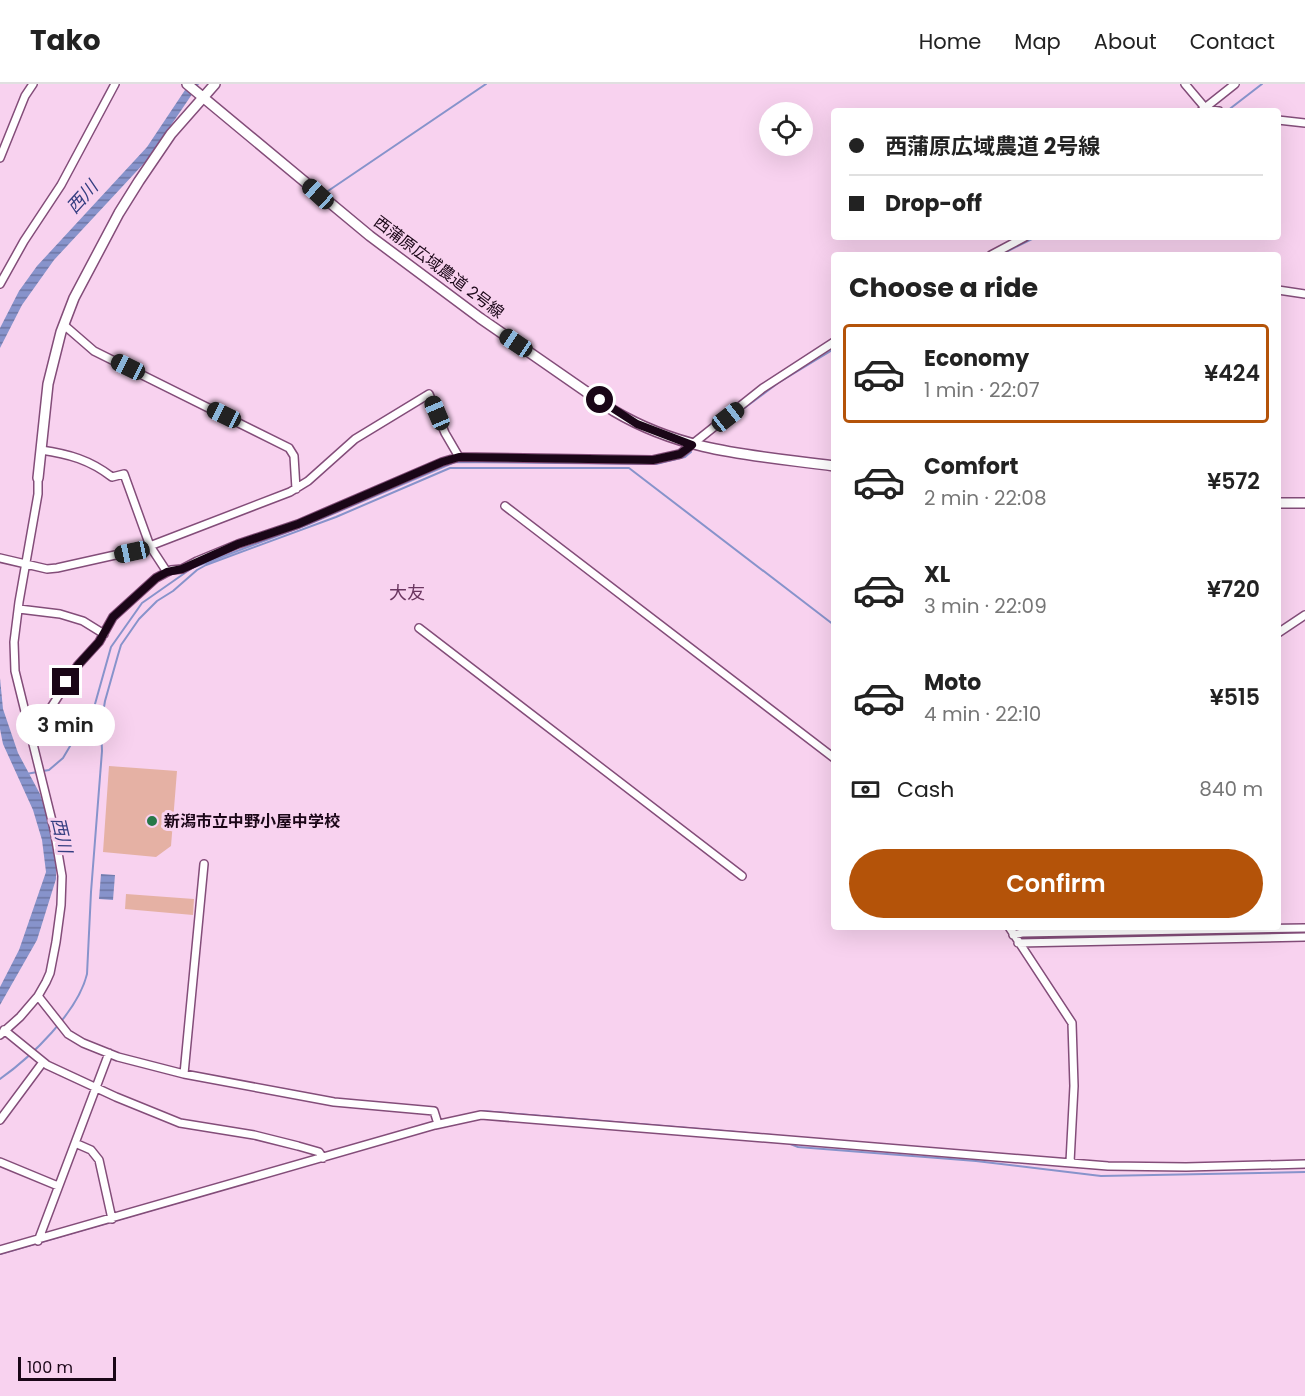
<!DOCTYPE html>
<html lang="en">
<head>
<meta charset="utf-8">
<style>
  :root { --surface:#fff; --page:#f6f6f6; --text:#222; --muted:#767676; --line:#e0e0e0; --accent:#b45309 }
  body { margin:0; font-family:Poppins,"Noto Sans JP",sans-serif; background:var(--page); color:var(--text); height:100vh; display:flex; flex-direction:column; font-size:22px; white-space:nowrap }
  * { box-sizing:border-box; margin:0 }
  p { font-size:20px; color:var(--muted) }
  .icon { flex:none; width:33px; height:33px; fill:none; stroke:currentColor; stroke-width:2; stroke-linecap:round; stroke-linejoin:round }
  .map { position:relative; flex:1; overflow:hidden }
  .drawer { position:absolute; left:831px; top:168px; width:450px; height:678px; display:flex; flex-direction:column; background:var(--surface); border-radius:6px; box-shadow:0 6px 24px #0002 }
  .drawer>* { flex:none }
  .top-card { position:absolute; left:831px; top:24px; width:450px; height:132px; border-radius:6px; box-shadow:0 6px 24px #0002; display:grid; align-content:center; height:132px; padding:0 18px; background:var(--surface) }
  .fabs { position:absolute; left:759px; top:18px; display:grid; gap:12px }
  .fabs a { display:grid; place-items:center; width:54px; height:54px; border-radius:50%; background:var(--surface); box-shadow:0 6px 24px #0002; font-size:30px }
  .scale { position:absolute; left:18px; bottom:15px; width:98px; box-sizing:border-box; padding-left:6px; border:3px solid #1a0617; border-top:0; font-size:16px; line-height:21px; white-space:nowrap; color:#1a0617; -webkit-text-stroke:4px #f8d2ef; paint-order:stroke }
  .end { position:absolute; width:27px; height:27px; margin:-14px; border:8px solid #1a0617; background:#fff; box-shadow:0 0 0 3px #fff }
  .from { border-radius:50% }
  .bubble { position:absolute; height:42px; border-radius:21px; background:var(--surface); box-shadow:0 6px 24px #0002; font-size:20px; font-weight:600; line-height:42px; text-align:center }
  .car { position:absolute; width:18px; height:36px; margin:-18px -9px; border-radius:8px; box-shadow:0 0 4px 2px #0007; background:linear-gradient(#222 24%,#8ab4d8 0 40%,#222 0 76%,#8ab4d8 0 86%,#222 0) }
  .top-card b { display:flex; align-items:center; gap:21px; height:57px; font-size:22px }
  .top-card b+b { border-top:2px solid var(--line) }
  .top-card i { width:15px; height:15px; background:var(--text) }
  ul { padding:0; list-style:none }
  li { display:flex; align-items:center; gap:18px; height:99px; margin:0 12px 9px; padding:0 6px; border:3px solid transparent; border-radius:6px }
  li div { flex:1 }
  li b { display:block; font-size:22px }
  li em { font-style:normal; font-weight:600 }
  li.selected { border-color:var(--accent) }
  li>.icon { width:54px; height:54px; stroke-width:1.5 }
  h2 { padding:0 18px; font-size:27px; line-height:72px }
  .pay { display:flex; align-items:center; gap:15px; height:66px; padding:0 18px; font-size:22px }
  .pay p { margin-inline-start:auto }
  .button { display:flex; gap:12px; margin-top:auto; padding:12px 18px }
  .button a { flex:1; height:69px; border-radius:36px; background:var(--accent); color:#fff; font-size:24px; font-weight:600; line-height:69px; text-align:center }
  header { display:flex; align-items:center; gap:36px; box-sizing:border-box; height:84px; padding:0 30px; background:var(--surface); border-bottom:2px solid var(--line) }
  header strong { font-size:28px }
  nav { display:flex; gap:33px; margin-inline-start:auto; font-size:21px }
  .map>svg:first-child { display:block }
  .garden { fill:#e5b1a4 }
  .water { fill:url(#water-rules) }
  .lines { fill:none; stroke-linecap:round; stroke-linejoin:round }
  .stream { stroke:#8793cb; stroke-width:2 }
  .minor-casing { stroke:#834d79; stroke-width:10 }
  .tertiary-casing { stroke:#834d79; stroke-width:12 }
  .minor { stroke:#fff; stroke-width:7 }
  .tertiary { stroke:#fff; stroke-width:9 }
  .route { stroke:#1a0617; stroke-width:8 }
  .poi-dot { fill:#267849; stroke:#f8d2ef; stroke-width:2 }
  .labels { text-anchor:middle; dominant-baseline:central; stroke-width:6; stroke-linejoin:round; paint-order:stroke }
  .street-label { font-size:16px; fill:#1a0617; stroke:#f8d2ef }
  .poi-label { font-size:16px; font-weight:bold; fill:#1a0617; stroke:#f8d2ef; text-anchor:start }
  .water-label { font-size:18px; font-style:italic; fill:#353e81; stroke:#f8d2ef }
  .neighbourhood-label { font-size:18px; fill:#6a3660; stroke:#f8d2ef }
</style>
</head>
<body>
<header>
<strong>Tako</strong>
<nav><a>Home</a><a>Map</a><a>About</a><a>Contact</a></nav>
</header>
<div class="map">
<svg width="1305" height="1312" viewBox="0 0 1305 1312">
  <defs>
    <pattern id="water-rules" width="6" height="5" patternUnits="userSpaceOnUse" patternTransform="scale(1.5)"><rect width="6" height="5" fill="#8793cb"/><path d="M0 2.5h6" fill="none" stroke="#6e76a4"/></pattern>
  </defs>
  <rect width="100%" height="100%" fill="#f8d2ef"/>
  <path class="garden" d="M109,682L177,687L171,762L156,773L103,768Z
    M126,810L194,815L193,831L125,825Z"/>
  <path class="water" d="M189,0H199L148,75L54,176L22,221L0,264V244L19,207L37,182L147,63Z
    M0,594L3,625L18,669L40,710L50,741L56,776V795L37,856L0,921V903L19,866L46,788L42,756L33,726L3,660L0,645Z
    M101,790L115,791L113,816L99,815Z"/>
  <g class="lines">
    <path class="stream" d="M1227,27L1262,0
      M325,109L486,0
      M1000,171L1036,153
      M739,328L778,299L834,265
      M701,358L722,340
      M26,690L49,686L63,674L95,620L111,563L142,519L192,484L309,440L455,378L656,380L685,373L691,368
      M1140,843L1145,851
      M0,995C31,973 78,928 87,890L91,808L102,667L101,641L105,617L118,571L121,561L139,535L157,517L173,507L197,486L206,481L336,433L450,384H629L834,541
      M477,1029L482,1027L772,1051
      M788,1059L798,1063L976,1077L1101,1092L1305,1088
      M0,1170L435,1044"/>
    <g class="minor-casing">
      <path id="minor" d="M1185,0L1207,26
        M1204,25L1219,27
        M1201,27L1235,0
        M1278,36L1305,39
        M0,74L25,12L33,0
        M991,171L1025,153
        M0,200L24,157L61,101L115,0
        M1278,206L1305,210
        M64,241L94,267L289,364L294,372L296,405
        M41,366C69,370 90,376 112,393L124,390L150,462L167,488
        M505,422L834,674
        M0,474L47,485L57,484L142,465L290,408L308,397L355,355L429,310L445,349L459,373
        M19,525L60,530L83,537L104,550
        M419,544L742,792
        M1278,549L1305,531
        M33,652L78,581L99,558L113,533L156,494L171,486L182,485L197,477L238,460L298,440L442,378L459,373L653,376L680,370L763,304L834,258
        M1009,843L1072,939L1074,1002L1070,1078
        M1013,851L1022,849L1305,844
        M1018,859L1305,853
        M38,912L68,950L83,959L118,973L184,990L334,1018L434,1027L438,1040
        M4,946L47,981L116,1013L180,1039L254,1051L298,1062L319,1068L323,1074
        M0,951L20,933L38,912L46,898L50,889L56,858L61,821L62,792L54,745L15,587L14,558L19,518L38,410V394
        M184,990L204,780
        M0,1036L43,978
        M75,1059L91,1066L99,1076L112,1135
        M0,1078L58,1102
        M38,1157L109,969
        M0,1166L435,1041L481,1031L1108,1082L1186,1083L1305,1080"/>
    </g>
    <g class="tertiary-casing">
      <path id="tertiary" d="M187,0L370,152L480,234L614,327C685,369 754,371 834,382
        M38,394L48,300L61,248L74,214L119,129L139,97L171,50L215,0
        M1278,419H1305"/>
    </g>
    <use href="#minor" class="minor"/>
    <use href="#tertiary" class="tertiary"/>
  </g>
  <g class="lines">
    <path class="route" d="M66,598L78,581L99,558L113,533L156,494L167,488L182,485L238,460L298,440L442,378L459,373L653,376L680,370L692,361L637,340L600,316"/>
  </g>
  <circle class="poi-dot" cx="152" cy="737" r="6"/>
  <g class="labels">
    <g class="street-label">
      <text transform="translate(439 183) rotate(37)">西蒲原広域農道 2号線</text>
    </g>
    <g class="poi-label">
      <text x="164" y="737">新潟市立中野小屋中学校</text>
    </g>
    <g class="water-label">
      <text transform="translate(82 113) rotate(-48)">西川</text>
      <text transform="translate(62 751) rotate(77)">西川</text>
    </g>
    <g class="neighbourhood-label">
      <text x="407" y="508">大友</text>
    </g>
  </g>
</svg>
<div class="fabs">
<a><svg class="icon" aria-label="locate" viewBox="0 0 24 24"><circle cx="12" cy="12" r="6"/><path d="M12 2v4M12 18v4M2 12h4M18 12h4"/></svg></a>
</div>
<div class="scale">100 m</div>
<i class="end from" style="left:600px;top:316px"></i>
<i class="end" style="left:66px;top:598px"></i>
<div class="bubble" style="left:16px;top:620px;width:99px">3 min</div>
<i class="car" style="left:318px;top:110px;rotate:312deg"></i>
<i class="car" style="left:516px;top:259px;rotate:304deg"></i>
<i class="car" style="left:128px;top:283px;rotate:296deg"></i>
<i class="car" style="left:437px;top:329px;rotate:337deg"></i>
<i class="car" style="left:224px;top:331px;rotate:296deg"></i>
<i class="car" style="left:728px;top:333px;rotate:52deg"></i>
<i class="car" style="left:132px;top:468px;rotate:258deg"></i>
<div class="top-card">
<b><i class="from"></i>西蒲原広域農道 2号線</b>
<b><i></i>Drop-off</b>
</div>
<section class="drawer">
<h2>Choose a ride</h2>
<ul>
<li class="selected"><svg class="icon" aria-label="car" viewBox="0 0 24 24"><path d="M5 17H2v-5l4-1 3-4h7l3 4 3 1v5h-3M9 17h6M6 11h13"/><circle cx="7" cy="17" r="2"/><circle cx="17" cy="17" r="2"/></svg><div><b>Economy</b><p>1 min · 22:07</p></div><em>¥424</em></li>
<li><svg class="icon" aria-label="car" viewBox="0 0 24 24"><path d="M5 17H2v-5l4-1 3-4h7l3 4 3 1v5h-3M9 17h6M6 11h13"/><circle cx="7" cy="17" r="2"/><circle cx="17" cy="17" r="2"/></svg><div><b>Comfort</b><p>2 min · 22:08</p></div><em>¥572</em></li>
<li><svg class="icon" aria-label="car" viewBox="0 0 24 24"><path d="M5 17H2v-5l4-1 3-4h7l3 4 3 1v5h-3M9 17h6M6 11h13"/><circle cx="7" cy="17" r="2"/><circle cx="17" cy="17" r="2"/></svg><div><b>XL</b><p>3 min · 22:09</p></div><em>¥720</em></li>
<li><svg class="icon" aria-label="car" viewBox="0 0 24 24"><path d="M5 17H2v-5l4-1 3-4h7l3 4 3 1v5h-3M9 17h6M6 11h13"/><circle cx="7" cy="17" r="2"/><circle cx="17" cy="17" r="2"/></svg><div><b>Moto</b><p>4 min · 22:10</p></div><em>¥515</em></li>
</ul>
<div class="pay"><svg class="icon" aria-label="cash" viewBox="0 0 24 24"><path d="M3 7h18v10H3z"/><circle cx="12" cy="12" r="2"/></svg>Cash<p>840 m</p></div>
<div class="button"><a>Confirm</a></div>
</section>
</div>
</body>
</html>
